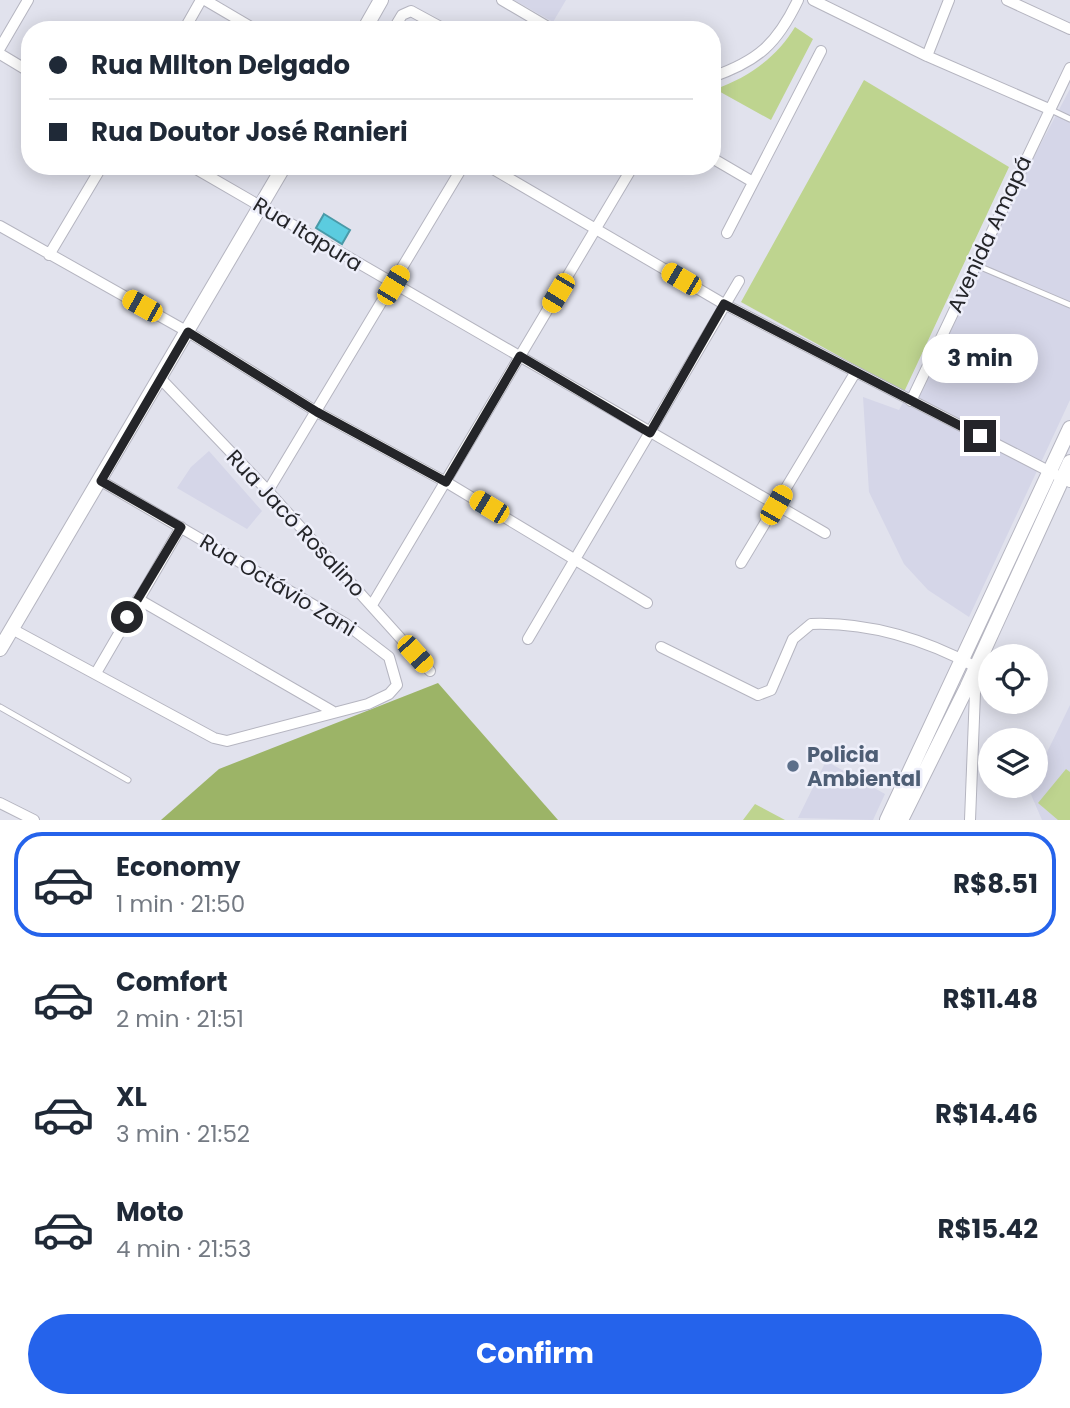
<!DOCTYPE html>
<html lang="en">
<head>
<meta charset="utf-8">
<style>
  :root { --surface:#fff; --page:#f2f2f3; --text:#1f2937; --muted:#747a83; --line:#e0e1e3; --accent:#2563eb }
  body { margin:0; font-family:Poppins,sans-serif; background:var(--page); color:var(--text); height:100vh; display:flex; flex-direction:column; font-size:26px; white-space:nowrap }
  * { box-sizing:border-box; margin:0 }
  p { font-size:23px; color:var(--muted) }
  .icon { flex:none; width:38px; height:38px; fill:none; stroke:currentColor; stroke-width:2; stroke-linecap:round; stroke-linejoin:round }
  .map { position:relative; height:820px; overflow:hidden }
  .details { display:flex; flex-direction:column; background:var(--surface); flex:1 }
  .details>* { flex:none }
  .guide { position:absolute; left:21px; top:21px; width:700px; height:154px; border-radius:28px; box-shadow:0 4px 18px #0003; display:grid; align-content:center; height:154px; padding:0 28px; background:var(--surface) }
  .controls { position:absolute; left:978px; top:644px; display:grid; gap:14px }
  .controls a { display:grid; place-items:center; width:70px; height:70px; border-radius:50%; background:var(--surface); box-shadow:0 4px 18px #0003; font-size:35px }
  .end { position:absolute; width:32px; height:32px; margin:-16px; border:9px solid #242529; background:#fff; box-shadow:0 0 0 4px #fff }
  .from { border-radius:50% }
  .bubble { position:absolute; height:49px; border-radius:24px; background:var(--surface); box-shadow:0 4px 18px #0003; font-size:23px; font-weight:700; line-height:49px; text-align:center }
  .car { position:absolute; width:21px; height:42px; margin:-21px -10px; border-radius:9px; box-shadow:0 0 5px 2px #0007; background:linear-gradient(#f5c518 24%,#345 0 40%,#f5c518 0 76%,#345 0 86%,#f5c518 0) }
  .guide b { display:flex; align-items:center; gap:24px; height:66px; font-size:26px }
  .guide b+b { border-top:2px solid var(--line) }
  .guide i { width:18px; height:18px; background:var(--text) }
  ul { padding:12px 0 0; list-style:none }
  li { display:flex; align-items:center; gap:21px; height:105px; margin:0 14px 10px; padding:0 14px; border:4px solid transparent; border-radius:28px }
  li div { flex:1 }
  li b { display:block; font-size:26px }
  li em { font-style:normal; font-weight:700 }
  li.selected { border-color:var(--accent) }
  li>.icon { width:63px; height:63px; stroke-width:1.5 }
  .button { display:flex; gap:14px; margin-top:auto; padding:14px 28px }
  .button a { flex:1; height:80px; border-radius:42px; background:var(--accent); color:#fff; font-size:28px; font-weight:700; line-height:80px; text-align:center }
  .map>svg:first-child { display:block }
  .built { fill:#d5d6e8 }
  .green { fill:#bed48f }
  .forest { fill:#9cb467 }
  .water { fill:#5bccdf; stroke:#4a9aa8; stroke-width:2 }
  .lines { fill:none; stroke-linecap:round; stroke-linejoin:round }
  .lane-casing { stroke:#b5b5c0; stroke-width:7 }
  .street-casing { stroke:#b5b5c0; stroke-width:12 }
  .secondary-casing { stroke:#b5b5c0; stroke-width:16 }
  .lane { stroke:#fff; stroke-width:5 }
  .street { stroke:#fff; stroke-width:10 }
  .secondary { stroke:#fff; stroke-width:14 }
  .route { stroke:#242529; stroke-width:9 }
  .service-dot { fill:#5c6f8a; stroke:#eeeffa; stroke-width:2.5 }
  .labels { text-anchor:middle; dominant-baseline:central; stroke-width:5; stroke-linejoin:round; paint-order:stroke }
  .street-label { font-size:21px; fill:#242529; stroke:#eeeffa }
  .service-label { font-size:21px; font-weight:bold; fill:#4e5e75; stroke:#eeeffa; text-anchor:start }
</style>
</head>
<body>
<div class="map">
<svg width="1070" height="820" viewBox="0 0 1070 820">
  <rect width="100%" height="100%" fill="#e1e2ed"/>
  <path class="built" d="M514,0H566L553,22Z
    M1070,89V400L969,617L928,590L904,564L869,492L863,397L899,410Z
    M209,451L262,511L247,529L177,488L191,467Z
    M1070,705V820H1042L1029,790L1031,786H1036V775Z
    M826,761L885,794L873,820L798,818Z"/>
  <path class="green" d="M795,27L813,39L771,120L715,89C748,78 777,57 795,27Z
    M864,80L1009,167L904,392L741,302Z
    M1066,769L1070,772V820H1058L1038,803Z
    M755,804L785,820H743Z"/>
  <path class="forest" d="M438,683L558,820H161L219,769Z"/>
  <path class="water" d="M324,214L350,230L342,244L316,228Z"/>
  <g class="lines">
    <g class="lane-casing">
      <path id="lane" d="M1049,109L1070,119
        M976,265L1070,305
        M0,707L128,780"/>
    </g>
    <g class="street-casing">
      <path id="street" d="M205,0L256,30
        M502,0L553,30
        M813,0L927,56L1049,109
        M1007,0L1070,29
        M184,30L201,0
        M393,30L402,15L411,11L446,30
        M0,48L28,0
        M0,54L30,72
        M927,56L949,0
        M712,77C758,61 777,44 798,0
        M712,158L753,182
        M191,166L825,533
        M488,166L724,304L1070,482
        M0,226L188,332L317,412L446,482L647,603
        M727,233L821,51
        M49,255L102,166
        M160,378L268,491L430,671
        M911,401L1070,68
        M268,491L463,166
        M741,563L855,373
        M138,599L332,711
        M372,605L633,166
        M12,629L214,738L227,741L368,704L389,694L397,685L389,657L346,624L101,481
        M528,639L739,281
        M661,647L758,695L771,690L793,639L811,624C869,622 926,640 976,667L970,820
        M96,673L181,527
        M0,803L34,820"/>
    </g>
    <g class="secondary-casing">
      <path id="secondary" d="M364,30L381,0
        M0,649L284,166
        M887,820L1070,428
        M901,820L967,687L1070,462"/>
    </g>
    <use href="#lane" class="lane"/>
    <use href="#street" class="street"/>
    <use href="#secondary" class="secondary"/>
  </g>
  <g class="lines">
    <path class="route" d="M127,617L181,527L101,481L188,332L317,412L446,482L520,356L650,433L724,304L980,436"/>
  </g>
  <circle class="service-dot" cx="793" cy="766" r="7"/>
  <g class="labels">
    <g class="street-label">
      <text transform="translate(308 234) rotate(31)">Rua Itapura</text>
      <text transform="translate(989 234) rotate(-65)">Avenida Amapá</text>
      <text transform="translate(296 523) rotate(47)">Rua Jacó Rosalino</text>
      <text transform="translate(278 585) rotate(31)">Rua Octávio Zani</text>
    </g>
    <g class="service-label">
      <text x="807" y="754">Policia<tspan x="807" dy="24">Ambiental</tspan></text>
    </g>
  </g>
</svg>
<div class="controls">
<a><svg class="icon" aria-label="locate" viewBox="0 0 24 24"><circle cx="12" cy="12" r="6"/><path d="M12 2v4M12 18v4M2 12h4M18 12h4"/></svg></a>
<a><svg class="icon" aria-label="layers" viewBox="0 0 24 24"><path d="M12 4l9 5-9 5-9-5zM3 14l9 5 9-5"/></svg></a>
</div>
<i class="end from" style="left:127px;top:617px"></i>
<i class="end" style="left:980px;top:436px"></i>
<div class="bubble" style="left:922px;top:334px;width:116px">3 min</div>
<i class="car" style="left:681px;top:279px;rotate:300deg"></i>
<i class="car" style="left:393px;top:285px;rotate:31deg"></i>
<i class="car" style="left:558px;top:293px;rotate:211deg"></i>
<i class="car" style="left:142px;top:306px;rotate:299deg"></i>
<i class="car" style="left:776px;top:505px;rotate:30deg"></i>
<i class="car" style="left:489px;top:507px;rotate:301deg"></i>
<i class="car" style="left:415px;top:654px;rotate:138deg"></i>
<div class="guide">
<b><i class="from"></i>Rua MIlton Delgado</b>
<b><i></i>Rua Doutor José Ranieri</b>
</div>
</div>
<section class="details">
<ul>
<li class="selected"><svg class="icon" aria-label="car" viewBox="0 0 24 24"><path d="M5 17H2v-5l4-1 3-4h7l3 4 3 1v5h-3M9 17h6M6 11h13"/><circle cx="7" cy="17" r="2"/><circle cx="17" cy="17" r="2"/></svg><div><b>Economy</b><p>1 min · 21:50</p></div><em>R$8.51</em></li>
<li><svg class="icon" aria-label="car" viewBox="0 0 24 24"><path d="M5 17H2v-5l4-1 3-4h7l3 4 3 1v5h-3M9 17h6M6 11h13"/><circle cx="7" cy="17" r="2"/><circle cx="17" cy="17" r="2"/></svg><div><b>Comfort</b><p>2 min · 21:51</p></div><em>R$11.48</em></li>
<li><svg class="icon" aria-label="car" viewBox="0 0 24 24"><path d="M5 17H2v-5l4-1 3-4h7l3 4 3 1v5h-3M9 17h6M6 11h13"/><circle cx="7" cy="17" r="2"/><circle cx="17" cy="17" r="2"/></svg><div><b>XL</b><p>3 min · 21:52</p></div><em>R$14.46</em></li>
<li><svg class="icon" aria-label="car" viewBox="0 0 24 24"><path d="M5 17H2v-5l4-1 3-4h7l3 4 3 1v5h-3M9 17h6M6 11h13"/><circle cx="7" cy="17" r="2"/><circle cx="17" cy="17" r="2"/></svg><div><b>Moto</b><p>4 min · 21:53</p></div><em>R$15.42</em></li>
</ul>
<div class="button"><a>Confirm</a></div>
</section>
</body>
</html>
